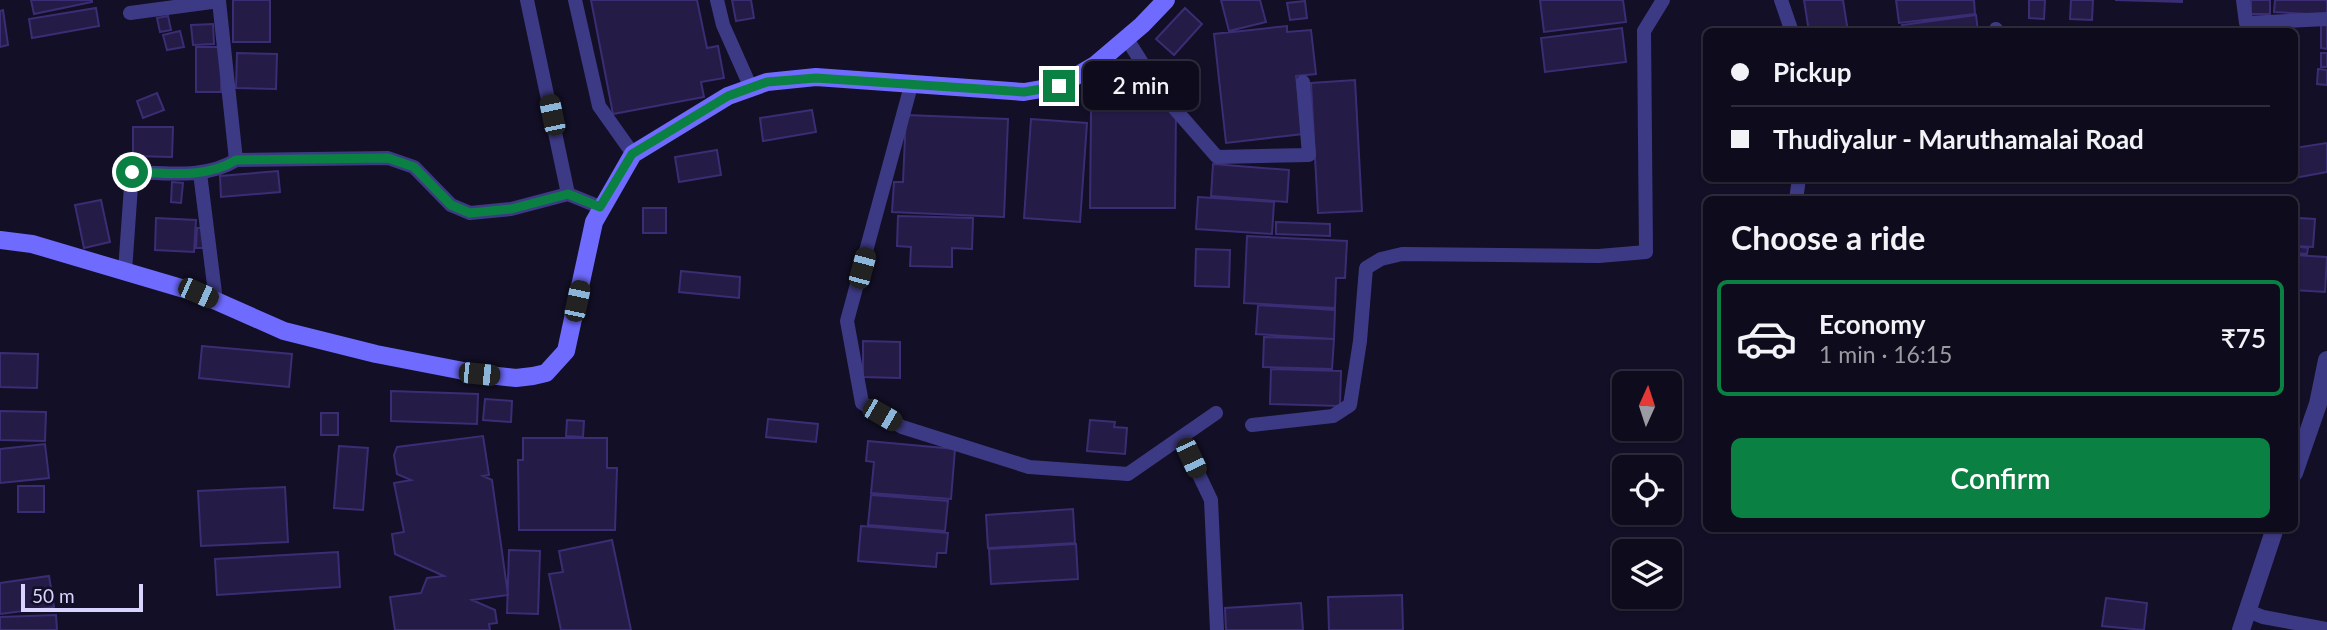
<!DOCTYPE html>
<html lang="en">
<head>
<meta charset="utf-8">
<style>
  :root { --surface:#0e0b1c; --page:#171425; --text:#f1f3f6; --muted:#9b9ba3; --line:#2e2b3b; --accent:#0b8043 }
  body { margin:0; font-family:Lato,sans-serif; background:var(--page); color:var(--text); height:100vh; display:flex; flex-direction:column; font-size:26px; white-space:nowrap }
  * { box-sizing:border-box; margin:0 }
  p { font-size:23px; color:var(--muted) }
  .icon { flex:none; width:38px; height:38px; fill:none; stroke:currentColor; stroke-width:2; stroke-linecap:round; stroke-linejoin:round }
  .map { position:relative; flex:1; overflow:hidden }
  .details { position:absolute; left:1703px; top:196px; width:595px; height:336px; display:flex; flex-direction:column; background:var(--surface); border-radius:10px; box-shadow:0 2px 5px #0004,0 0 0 2px var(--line) }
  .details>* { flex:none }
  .guide { position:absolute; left:1703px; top:28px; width:595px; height:154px; border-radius:10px; box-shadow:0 2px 5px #0004,0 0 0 2px var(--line); display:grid; align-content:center; height:154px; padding:0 28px; background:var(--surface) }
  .needle { width:46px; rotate:3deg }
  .tools { position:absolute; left:1612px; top:371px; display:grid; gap:14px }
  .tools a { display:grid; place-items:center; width:70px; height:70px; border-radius:10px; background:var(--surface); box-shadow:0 2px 5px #0004,0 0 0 2px var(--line); font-size:35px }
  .scale { position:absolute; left:21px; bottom:18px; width:122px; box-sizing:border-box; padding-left:7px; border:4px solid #d9d4ff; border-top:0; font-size:19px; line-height:24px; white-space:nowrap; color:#d9d4ff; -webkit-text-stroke:5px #130f26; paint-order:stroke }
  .end { position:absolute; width:32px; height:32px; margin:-16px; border:9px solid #0b8043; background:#fff; box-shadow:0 0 0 4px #fff }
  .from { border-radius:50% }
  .bubble { position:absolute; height:49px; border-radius:10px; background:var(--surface); box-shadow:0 2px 5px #0004,0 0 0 2px var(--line); font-size:23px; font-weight:600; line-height:49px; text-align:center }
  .car { position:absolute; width:21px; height:42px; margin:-21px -10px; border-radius:9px; box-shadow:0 0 5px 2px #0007; background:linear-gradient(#222 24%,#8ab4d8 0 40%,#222 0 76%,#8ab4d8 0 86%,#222 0) }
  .guide b { display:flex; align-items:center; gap:24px; height:66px; font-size:26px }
  .guide b+b { border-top:2px solid var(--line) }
  .guide i { width:18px; height:18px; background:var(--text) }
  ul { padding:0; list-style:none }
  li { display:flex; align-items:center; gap:21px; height:116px; margin:0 14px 10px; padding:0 14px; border:4px solid transparent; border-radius:10px }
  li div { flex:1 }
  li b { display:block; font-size:26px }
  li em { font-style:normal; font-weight:600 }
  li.selected { border-color:var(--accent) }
  li>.icon { width:63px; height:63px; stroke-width:1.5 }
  h2 { padding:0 28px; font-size:32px; line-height:84px }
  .cta { display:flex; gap:14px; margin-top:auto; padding:14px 28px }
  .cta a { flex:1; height:80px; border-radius:10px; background:var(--accent); color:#fff; font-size:28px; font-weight:600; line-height:80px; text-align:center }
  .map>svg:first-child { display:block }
  .building { fill:#241b47; stroke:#3b2d73; stroke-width:2 }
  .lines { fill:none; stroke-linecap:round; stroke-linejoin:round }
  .minor { stroke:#3d3a85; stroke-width:14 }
  .tertiary { stroke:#3d3a85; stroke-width:18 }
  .secondary { stroke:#6f6bff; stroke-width:18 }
  .route { stroke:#0b8043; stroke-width:9 }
</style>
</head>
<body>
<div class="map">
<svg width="2327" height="630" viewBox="0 0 2327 630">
  <rect width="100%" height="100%" fill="#130f26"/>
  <path class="building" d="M31,0H92V2L34,14Z
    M233,0H270V42H233Z
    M591,0H697L707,48L718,46L724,78L701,82L704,97L613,114Z
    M732,0H751L754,18L736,21Z
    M1221,0H1260L1266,22L1229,31Z
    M1540,0H1623L1626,22L1544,32Z
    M1804,0H1843L1848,32H1809Z
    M1896,0H1974L1975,14L1899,23Z
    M2029,0H2045L2044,19L2029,18Z
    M2071,0H2093L2092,20L2070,19Z
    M2115,0H2182V2Z
    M2251,0H2270V14H2251Z
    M2275,0H2327V15L2274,12Z
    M1305,1L1307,18L1290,20L1287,3Z
    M96,8L99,26L32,38L29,19Z
    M1185,8L1202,24L1174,55L1156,39Z
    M3,10L8,45L0,47V11Z
    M1976,15L1978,32H1903L1902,25Z
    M168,16L171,30L160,32L157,18Z
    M2321,22H2327V49L2321,48Z
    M213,24L214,44L193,45L191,25Z
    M1287,26V32L1311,30L1316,74L1296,76L1303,134L1226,143L1214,34Z
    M1622,28L1626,62L1545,72L1541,38Z
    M180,31L184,47L167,50L163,35Z
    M196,47H222L221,92H196Z
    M237,53L277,54L276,89L236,88Z
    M2321,53H2327V67H2321Z
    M2318,69L2327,70V85L2317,84Z
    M1103,76H1143V110H1176L1175,208H1090L1091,111H1103Z
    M1355,80L1362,211L1318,213L1311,83Z
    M157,93L164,110L143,118L137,101Z
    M812,110L816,132L763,141L760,118Z
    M906,115L1008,119L1004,217L892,212L894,182H903Z
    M1031,119L1087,123L1080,222L1024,218Z
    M133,127H173L172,157L133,156Z
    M2327,143V172L2294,178V148Z
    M717,150L721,175L679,182L675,157Z
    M1213,164L1289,170L1287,202L1211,196Z
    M278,171L280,192L221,197L220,176Z
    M172,182L183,183L181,203L171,202Z
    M1198,197L1274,202L1272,234L1196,229Z
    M101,200L110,242L84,248L75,205Z
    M643,208H666V233H643Z
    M898,216L973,218L972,249L952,248V267L910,266L911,247L897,246Z
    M156,218L196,220L194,252L155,250Z
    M2299,218L2315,219L2313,247L2297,246Z
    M1276,222L1330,224V236L1276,234Z
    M197,228H204L203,248H196Z
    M1247,236L1347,241L1345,278H1336L1335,308L1244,303Z
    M2294,246L2308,248L2307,254L2294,253Z
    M1196,249L1230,250L1229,287L1195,286Z
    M2294,255L2327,257L2325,292L2294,290Z
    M681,271L740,277L739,298L679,292Z
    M1258,305L1335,310L1334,339L1256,334Z
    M1264,337L1334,339L1332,369L1263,367Z
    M863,341L900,342V378L863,377Z
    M202,346L292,354L289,387L199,378Z
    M0,353L38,354L37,388L0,387Z
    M1271,369L1341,371L1340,406L1270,404Z
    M391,391L478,394L477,424L391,421Z
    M485,399L512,401L511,422L483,420Z
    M0,411L46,412L45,441L0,440Z
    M321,413H338V435H321Z
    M768,419L818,424L816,442L766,437Z
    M567,420L584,421L583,437L566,436Z
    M1090,420L1115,422L1114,427L1127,428L1125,454L1087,451Z
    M483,436L489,475L483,476L492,480L508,595L472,600L495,610L497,623L489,624L490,630H395L390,597L421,593L427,578L444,576L395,554L392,534L404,532L394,483L411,480L397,474L394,455L397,447Z
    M523,438H607V468H617L615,530H519L518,460H523Z
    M868,441L955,449L951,499L871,493L874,462L866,461Z
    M45,444L49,478L0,483V449Z
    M339,446L368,448L363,510L334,508Z
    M18,486H44V512H18Z
    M285,487L288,542L201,546L198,491Z
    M871,495L948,501L945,531L868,525Z
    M1073,509L1075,543L988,548L986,515Z
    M861,526L948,533L946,553H937L936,567L858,561Z
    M612,540L631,630H561L549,574L563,572L559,551Z
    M1076,544L1078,579L991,584L989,549Z
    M509,550L540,551L538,614L507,613Z
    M338,552L340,587L217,595L215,559Z
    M49,576L54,607L0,614V583Z
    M1402,595L1403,630H1329L1328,597Z
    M2106,598L2147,603L2144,630L2102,626Z
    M1301,603L1303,630H1226L1225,608Z
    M56,615L57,630H0V617Z"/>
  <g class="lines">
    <path class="minor" d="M527,0L568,194
      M575,0L599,106L633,154
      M717,0L723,25L751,88
      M1781,0L1792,32
      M2243,0L2246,23L2327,19
      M130,13L219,1L236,160
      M1996,29L1997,32
      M1127,39L1161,93L1217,157L1309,155L1303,82
      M912,82L847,321L862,403L902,427L1029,467L1128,474L1216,413
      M200,173L216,301
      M1796,200L1799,178
      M125,271L132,172C166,173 206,179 236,160L388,158L414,167L451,205L470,213L511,209L568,194L600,207
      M1252,425L1333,416L1350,405L1360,341L1366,268L1381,259L1402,254L1599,256L1646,252L1644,31L1663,0
      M1181,437L1211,500L1217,630
      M2248,611L2263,617L2327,629"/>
    <path class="tertiary" d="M2294,473L2318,404L2327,360
      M2241,630L2275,528"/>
    <path class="secondary" d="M0,240L32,244L198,293L284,331L376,354L479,374L516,378L533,376L546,373L566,351L594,222L633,154L728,96L767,82L816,77L1024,92L1059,86L1095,65L1142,25L1166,0"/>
  </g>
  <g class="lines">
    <path class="route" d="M132,172C166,173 206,179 236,160L388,158L414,167L451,205L470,213L511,209L568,194L600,207L632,154L728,96L767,82L816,78L1024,92L1059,86"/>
  </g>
</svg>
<div class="tools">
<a><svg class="needle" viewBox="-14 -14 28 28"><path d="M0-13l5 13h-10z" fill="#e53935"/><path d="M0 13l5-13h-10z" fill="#9b9ba3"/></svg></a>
<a><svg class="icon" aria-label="locate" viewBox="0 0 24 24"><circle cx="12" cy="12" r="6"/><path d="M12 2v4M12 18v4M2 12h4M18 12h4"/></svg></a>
<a><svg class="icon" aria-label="layers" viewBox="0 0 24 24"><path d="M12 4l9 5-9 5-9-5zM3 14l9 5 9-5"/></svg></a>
</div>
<div class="scale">50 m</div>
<i class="end from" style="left:132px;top:172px"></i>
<i class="end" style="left:1059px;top:86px"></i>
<div class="bubble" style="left:1083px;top:61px;width:116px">2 min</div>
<i class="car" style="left:552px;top:115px;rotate:348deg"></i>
<i class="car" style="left:862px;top:268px;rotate:15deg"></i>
<i class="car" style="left:198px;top:293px;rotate:114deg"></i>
<i class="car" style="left:577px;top:301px;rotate:12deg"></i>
<i class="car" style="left:479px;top:374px;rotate:96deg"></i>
<i class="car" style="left:882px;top:415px;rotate:120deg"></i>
<i class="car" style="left:1191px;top:458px;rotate:155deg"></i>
<div class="guide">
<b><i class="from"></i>Pickup</b>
<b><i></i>Thudiyalur - Maruthamalai Road</b>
</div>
<section class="details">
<h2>Choose a ride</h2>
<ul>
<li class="selected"><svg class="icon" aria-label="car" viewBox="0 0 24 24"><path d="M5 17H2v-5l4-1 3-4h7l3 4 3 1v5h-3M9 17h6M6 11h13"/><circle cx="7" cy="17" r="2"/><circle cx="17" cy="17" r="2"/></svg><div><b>Economy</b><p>1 min · 16:15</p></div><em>₹75</em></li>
</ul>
<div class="cta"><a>Confirm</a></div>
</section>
</div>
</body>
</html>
